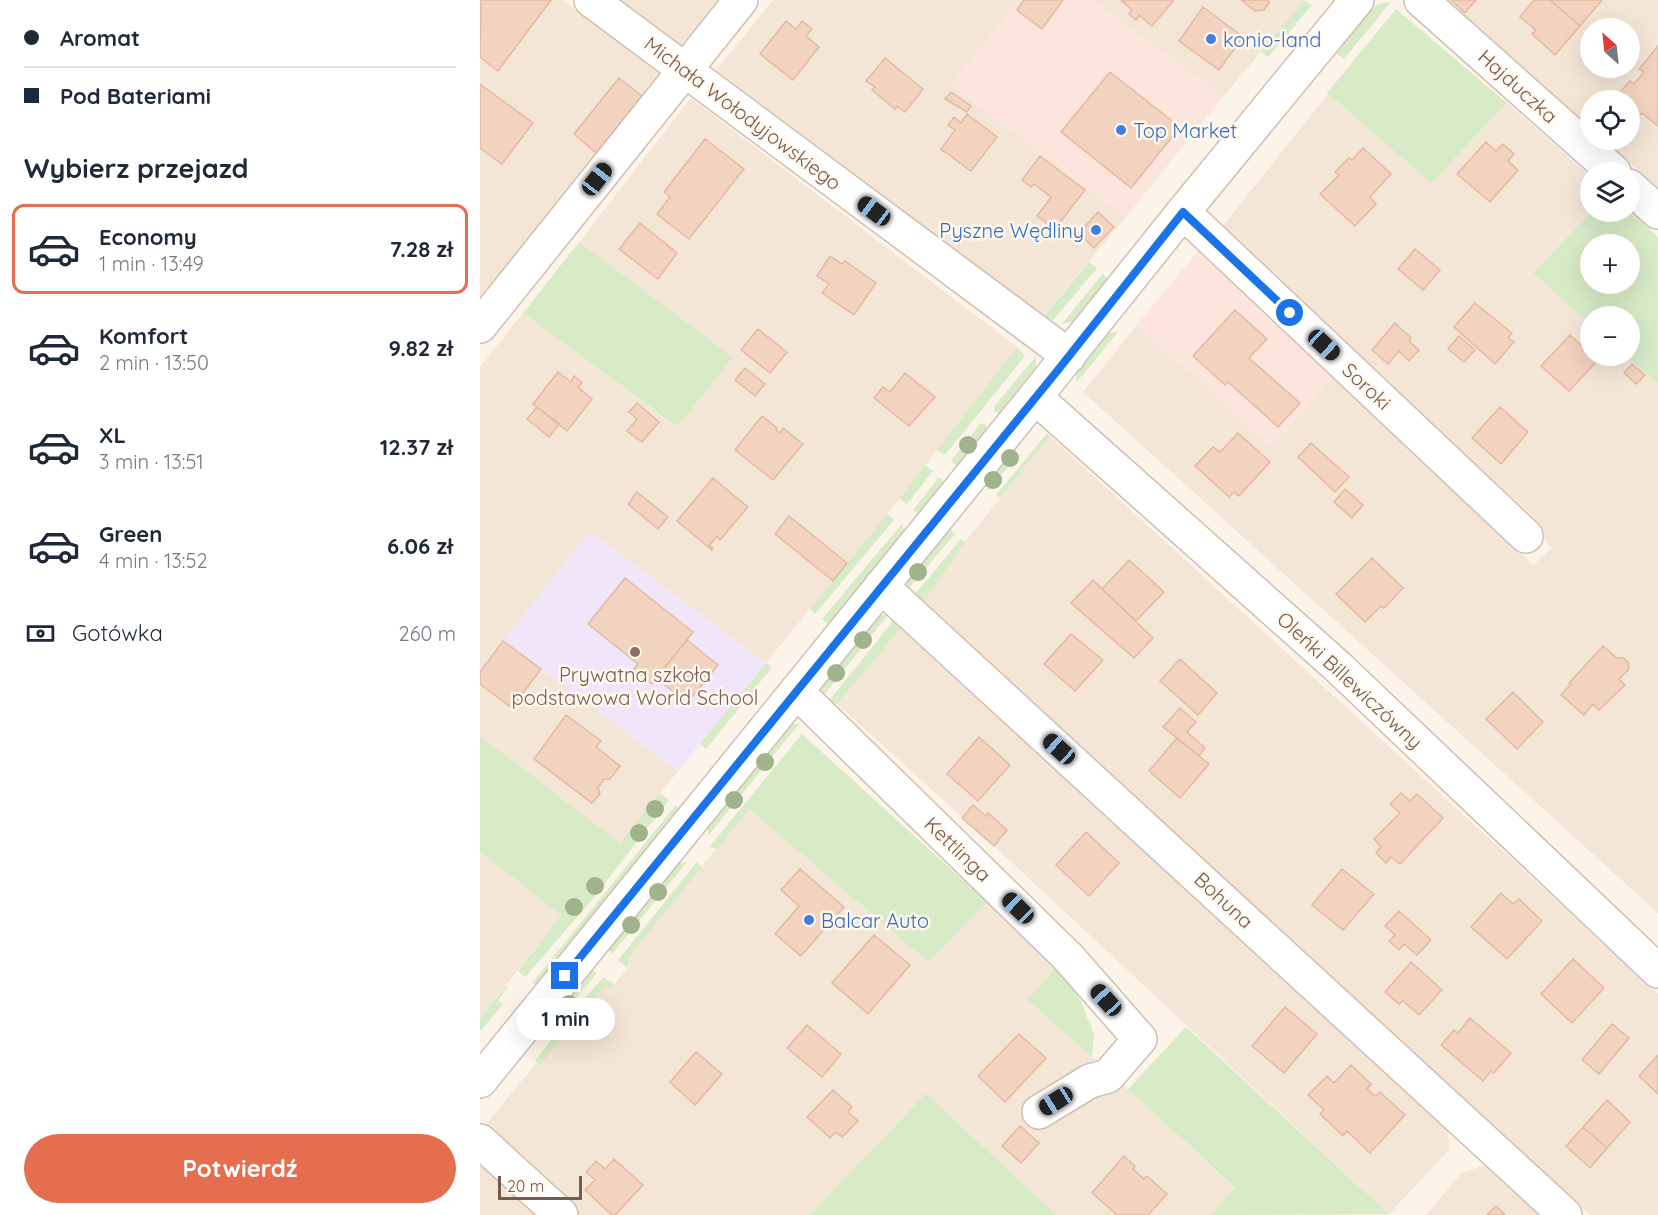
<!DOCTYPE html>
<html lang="pl">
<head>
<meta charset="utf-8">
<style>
  :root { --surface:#fff; --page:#f6f6f7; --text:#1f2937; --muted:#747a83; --line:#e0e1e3; --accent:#e56e4f }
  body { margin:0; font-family:Quicksand,sans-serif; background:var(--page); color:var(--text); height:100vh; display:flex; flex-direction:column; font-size:22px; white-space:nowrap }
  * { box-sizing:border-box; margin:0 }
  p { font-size:20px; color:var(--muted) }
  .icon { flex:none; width:33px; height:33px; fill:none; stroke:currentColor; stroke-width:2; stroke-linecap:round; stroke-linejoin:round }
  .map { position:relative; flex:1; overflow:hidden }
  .drawer { display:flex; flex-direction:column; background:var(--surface); width:480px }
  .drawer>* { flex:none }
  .top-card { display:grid; align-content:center; height:132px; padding:0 24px; background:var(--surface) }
  .needle { width:39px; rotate:333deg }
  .controls { position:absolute; left:1100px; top:18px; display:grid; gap:12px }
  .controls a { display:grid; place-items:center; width:60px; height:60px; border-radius:50%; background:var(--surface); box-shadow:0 6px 24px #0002; font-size:30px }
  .scale { position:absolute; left:18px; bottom:15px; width:84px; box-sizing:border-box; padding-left:6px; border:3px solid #775a4c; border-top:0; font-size:16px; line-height:21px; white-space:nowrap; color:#775a4c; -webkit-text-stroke:4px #fff8ef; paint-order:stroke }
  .end { position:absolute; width:27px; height:27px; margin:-14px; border:8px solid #1a73e8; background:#fff; box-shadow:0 0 0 3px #fff }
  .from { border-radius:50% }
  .bubble { position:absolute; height:42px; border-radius:21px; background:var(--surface); box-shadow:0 6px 24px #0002; font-size:20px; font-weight:700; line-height:42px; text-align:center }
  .car { position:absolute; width:18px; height:36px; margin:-18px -9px; border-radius:8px; box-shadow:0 0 4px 2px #0007; background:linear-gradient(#222 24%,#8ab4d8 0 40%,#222 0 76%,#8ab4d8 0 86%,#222 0) }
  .top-card b { display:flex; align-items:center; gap:21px; height:57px; font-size:22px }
  .top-card b+b { border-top:2px solid var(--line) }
  .top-card i { width:15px; height:15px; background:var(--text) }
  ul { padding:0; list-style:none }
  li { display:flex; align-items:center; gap:18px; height:90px; margin:0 12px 9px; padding:0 12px; border:3px solid transparent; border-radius:12px }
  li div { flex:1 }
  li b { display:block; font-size:22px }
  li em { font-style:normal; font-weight:700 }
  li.current { border-color:var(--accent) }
  li>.icon { width:54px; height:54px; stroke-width:1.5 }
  h2 { padding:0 24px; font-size:27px; line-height:72px }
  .pay { display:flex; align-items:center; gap:15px; height:66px; padding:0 24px; font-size:22px }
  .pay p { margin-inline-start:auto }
  .primary-button { display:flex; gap:12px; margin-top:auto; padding:12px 24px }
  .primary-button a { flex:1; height:69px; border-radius:36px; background:var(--accent); color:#fff; font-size:24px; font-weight:700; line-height:69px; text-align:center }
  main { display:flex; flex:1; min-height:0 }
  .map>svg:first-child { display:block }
  .residential { fill:#f4e6d7; fill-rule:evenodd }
  .commercial { fill:#fce5dc }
  .education { fill:#f1e5f9 }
  .green { fill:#d6ebc6; fill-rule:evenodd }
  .building { fill:#f2d3c0; stroke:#e5b9a0; stroke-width:1.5 }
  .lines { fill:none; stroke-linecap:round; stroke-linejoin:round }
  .minor-casing { stroke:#d1beb0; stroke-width:36 }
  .minor { stroke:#fff; stroke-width:33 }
  .tree { fill:#a0b38d }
  .route { stroke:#1a73e8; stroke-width:8 }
  .shop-dot { fill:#3f7fe0; stroke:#fff8ef; stroke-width:2 }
  .education-dot { fill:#8d6e63; stroke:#fff8ef; stroke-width:2 }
  .labels { text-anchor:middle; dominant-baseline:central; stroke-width:5; stroke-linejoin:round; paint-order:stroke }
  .shop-label { font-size:20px; fill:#366cbe; stroke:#fff8ef; text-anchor:start }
  .street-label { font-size:20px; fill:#775a4c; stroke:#fff8ef }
  .education-label { font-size:20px; fill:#785e54; stroke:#fff8ef }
</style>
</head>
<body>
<main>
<section class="drawer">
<div class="top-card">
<b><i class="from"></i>Aromat</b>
<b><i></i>Pod Bateriami</b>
</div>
<h2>Wybierz przejazd</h2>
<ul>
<li class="current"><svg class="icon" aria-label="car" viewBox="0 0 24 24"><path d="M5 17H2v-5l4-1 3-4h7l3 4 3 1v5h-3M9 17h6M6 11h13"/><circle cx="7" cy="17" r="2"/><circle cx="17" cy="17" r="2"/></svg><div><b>Economy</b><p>1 min · 13:49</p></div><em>7.28 zł</em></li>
<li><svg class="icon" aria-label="car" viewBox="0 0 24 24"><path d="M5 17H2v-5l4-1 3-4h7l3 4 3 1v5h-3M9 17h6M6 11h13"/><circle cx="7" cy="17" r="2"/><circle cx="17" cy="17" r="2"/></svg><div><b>Komfort</b><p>2 min · 13:50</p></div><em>9.82 zł</em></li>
<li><svg class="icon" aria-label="car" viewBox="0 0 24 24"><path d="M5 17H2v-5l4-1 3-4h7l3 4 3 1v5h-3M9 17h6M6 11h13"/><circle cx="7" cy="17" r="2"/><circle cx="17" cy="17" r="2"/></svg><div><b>XL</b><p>3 min · 13:51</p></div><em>12.37 zł</em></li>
<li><svg class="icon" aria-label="car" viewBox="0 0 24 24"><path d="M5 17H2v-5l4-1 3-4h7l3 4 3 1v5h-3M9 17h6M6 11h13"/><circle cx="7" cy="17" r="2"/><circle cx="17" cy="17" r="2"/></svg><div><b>Green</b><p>4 min · 13:52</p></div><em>6.06 zł</em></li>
</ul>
<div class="pay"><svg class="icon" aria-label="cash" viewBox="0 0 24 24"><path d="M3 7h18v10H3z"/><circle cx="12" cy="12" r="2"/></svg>Gotówka<p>260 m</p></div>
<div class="primary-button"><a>Potwierdź</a></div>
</section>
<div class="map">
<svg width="1178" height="1215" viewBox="0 0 1178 1215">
  <rect width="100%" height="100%" fill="#fcf4e8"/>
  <path class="residential" d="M0,0H83L181,74L0,303Z
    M134,0H239L198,49Z
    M293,0H539L471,85L646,217L562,317L233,74Z
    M613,0H824L743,97Z
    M965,0H1178V187L1124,140H1149V100H1110V127ZM1110,28H1149V68H1110Z
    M848,94L951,183L1027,103L1110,176L1111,212L1054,273L1110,324V356H1146L1178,384V913L603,392L657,325L791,446L858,371L1053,565L1071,549L1053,516L737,233Z
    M211,98L537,347L412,508L286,663L110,532L24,641L198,771L140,844L0,736V367L43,313L196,427L253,357L99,242Z
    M570,436L1178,993V1215H1110L442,605L485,542Z
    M423,626L968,1127L969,1150L909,1214L514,846L357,704Z
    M269,809L448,962L507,902L579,964L549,1000L648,1089L755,1189L731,1215H576L446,1093L330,1215H98L3,1128L57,1062L60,1064L123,987L133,986L149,967L148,956Z
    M0,852L81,915L0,1018Z
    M0,1161L59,1215H0Z
    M1009,1164L1065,1215H946L981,1173Z"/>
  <path class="commercial" d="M539,0H613L743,97L646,217L471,85Z
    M720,249L858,371L791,447L657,325Z"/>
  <path class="education" d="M110,531L286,663L198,771L23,641Z"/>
  <path class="green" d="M824,0L832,5L788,57L781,52Z
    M911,2L864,59L857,54L891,9L899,4Z
    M916,9L1027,103L951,183L847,93Z
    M1149,211L1178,237V384L1146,356H1149V316H1110V324L1053,273L1111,212ZM1110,244H1149V284H1110Z
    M99,242L253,357L197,427L43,313Z
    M609,262L617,268L573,320L566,317L560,324L563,317Z
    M623,273L628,280L595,321L582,324Z
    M638,332L596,383V372L629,333Z
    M537,347L545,356L465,455L457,450Z
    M556,356V367L518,414L514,411V407Z
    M500,424H505L508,427L478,465H476L471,461Z
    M567,433L570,436L520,498L516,495Z
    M534,448L538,455L509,490L505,484Z
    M445,465L453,471L427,504L419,499Z
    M459,477L464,482L437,513L433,510Z
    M407,514L414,520L335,614L330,609Z
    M421,525L425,530L350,623L348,624L342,619Z
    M471,530L475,534L428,589L427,580L467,531Z
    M481,539L485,542L442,605L434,595Z
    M398,615H408L342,697L341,686Z
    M413,621L423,626L357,704L349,701Z
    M286,663L292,667L226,749L220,744Z
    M310,724H319L228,836V825Z
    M322,734L507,902L448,962L269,809L236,850L230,846Z
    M0,736L140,843L180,793L189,800L112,900L45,977L38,971L81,915L0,852Z
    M196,805L198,808L57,985L52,983Z
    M207,862L132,954L129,949L198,863Z
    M217,862L222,867L149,956L148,968L138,960Z
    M579,964L600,1000L614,1034L612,1057L548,1000Z
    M111,970L117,973L66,1035L61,1034Z
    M123,977L134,984L133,986L123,988L60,1065L55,1060Z
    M26,986L28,987L18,1000L23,1004L0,1032V1018Z
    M706,1027L909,1214L731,1215L755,1188L648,1089Z
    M446,1093L576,1215H330Z"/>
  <path class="building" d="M1,0H71L18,71L0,57Z
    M544,0H583L562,29L537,10Z
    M641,0H694L672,26L659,15L656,20L649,14L652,10Z
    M761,0H788L789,3L784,10L775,11Z
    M971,0H996L985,13Z
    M1054,0H1070L1100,26L1075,55L1052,34L1056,30L1040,17Z
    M1070,0H1122L1100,26Z
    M723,7L763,37L739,70L699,41Z
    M306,21L316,29L322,21L332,29L326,36L339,47L313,80L280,54Z
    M1178,46V126L1162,113L1154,123L1149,119V100H1133L1150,81L1154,84L1164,72L1159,69Z
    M405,58L443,89L425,112L417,106L415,109L392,90L395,87L386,81Z
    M630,72L700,127L651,188L581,132Z
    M139,78L162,96L116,153L94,134Z
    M0,84L53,123L22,164L0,148Z
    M471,92L491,106L487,112L465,99Z
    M487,114L517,137L491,171L461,149L475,130L468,125L474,117L481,123Z
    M225,139L264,169L209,239L177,214L190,197L184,192Z
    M1006,142L1016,151L1023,144L1034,154L1028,161L1038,170L1010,202L977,174Z
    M883,148L911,174L890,197L896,204L875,226L840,194L859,175L855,172L869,158L872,160Z
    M560,156L605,190L575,229L557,216L571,197L554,184L551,187L542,180Z
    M618,212L634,227L614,248L599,233Z
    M160,223L197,253L178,279L139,249Z
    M935,249L960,270L943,290L918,269Z
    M350,256L362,264L365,261L396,283L374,315L342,293L349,284L337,276Z
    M995,303L1032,333L1028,338L1034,342L1015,364L974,327Z
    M755,310L787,339L769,358L820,403L798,427L748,382L745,385L713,356Z
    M915,323L931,338L929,341L939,350L929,361L919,351L908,364L892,350Z
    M278,329L307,352L290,373L261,350Z
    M1090,335L1110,353V356L1118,360L1089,391L1061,366Z
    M979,336L995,350L984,362L968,349Z
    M1152,364L1165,375L1156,384L1144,373Z
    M265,368L285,384L275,396L255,380Z
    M78,372L91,382L94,376L102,383L98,387L112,399L87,431L53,404Z
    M425,373L455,397L429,426L394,398L403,387L410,392Z
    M157,403L179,422L162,442L147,431L157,419L149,412Z
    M57,407L79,424L69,437L47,419Z
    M1020,407L1048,432L1021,464L992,438Z
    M282,416L297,428L296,430L300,433L303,428L323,444L293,480L255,450Z
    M758,433L790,462L759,496L754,492L749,497L715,466L733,447L740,452Z
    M831,443L869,477L855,492L818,457Z
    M233,478L268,507L240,540L237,536L229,546L233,548L232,550L197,521Z
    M865,489L883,505L872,518L854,502Z
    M157,492L188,517L178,529L148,504Z
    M309,516L367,563L353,581L295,534Z
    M892,558L923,588L904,608L901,606L885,622L856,594Z
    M649,560L684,592L656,621L622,589Z
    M145,578L213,632L172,684L154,669L158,664L108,624Z
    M613,580L673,638L654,658L591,603Z
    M591,634L623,660L595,691L564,664Z
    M207,640L238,665L213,696L208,692L202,699L176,678Z
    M23,641L61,669L32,708L0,684V672Z
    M1123,646L1137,658H1143L1148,662L1149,669L1139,679L1145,685L1119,710L1113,704L1104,715L1081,695L1091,684L1089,683Z
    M700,659L737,693L718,715L680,681Z
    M1033,692L1063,722L1037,749L1006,719Z
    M700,708L716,722L707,732L725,748L719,756L683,727Z
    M86,715L121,741L116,747L140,766L130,779H124L118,788L120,794L112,803L54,759Z
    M499,737L530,765L498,801L467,774Z
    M697,738L729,764L700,798L669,771Z
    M921,793L930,801L937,794L963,818L920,864L911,857L906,863L896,853L901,847L894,839L920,813L910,804Z
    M493,805L506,816L508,813L527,830L514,846L482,818Z
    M606,832L639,863L609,896L576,865Z
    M320,869L364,907L321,956L295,934L319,906L301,890Z
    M862,869L894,894L863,930L832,905Z
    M1021,893L1033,904L1039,899L1062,921L1027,959L991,927Z
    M919,911L951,940L937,955L924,944L919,950L909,941L915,935L905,926Z
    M394,935L430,965L388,1014L352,983Z
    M1093,959L1124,988L1092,1023L1061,994Z
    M931,962L962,990L939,1015L923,1001L919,1004L905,992Z
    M805,1007L837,1034L804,1073L772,1046Z
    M990,1018L1031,1053L1014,1073L1011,1071L1003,1081L961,1045L974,1030L978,1033Z
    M1132,1024L1149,1038L1119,1074L1102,1060Z
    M327,1025L361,1054L342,1077L307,1048Z
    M539,1034L566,1058L525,1102L498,1076Z
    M216,1052L242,1074L215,1105L190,1082Z
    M1178,1055V1094L1159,1076Z
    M871,1065L891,1084L887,1089L895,1096L900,1092L925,1115L890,1153L867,1131L863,1136L840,1114L844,1110L828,1095L847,1076L854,1083Z
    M353,1090L372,1107L368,1112L378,1121L362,1137L356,1132L350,1138L327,1117Z
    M1127,1100L1150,1122L1127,1148L1103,1127Z
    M540,1126L559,1143L541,1163L522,1146Z
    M1103,1127L1127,1148L1110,1168L1086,1146Z
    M644,1156L655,1166L653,1169L664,1179L667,1176L687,1194L668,1215H637L612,1193Z
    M134,1159L163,1185L135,1215H132L105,1190L115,1180L106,1172L116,1161L125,1169Z
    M1016,1206L1025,1215H1007Z"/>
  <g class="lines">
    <g class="minor-casing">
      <path id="minor" d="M111,0L589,356
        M941,0L1134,172
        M1149,186L1178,212
        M703,212L1046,536
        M0,326L261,0
        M555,397L857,666L1178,971
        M401,586L1085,1215
        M316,691L588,957L660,1039L628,1076L610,1081L559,1112
        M0,1081L555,397L703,212L877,0
        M0,1141L81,1215"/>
    </g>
    <use href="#minor" class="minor"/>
  </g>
  <g class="tree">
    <circle cx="488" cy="445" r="9"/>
    <circle cx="530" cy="458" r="9"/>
    <circle cx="513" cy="480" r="9"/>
    <circle cx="438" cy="572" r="9"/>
    <circle cx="383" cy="640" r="9"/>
    <circle cx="356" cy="673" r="9"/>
    <circle cx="285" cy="762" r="9"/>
    <circle cx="254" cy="800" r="9"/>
    <circle cx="175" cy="809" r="9"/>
    <circle cx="159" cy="833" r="9"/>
    <circle cx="115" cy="886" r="9"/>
    <circle cx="178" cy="892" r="9"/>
    <circle cx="94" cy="907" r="9"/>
    <circle cx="151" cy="925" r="9"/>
    <circle cx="89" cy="1004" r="9"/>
  </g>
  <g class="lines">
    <path class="route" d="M85,976L578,370L703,212L810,313"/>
  </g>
  <g class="shop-dot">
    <circle cx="731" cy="39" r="6"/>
    <circle cx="641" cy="130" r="6"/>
    <circle cx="616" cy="230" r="6"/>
    <circle cx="329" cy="920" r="6"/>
  </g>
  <circle class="education-dot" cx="155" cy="652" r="6"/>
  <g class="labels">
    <g class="shop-label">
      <text x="743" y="39">konio-land</text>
      <text x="653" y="130">Top Market</text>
      <text x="604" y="230" text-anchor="end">Pyszne Wędliny</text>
      <text x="341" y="920">Balcar Auto</text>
    </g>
    <g class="street-label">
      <text transform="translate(1038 86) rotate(42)">Hajduczka</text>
      <text transform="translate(263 113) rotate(37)">Michała Wołodyjowskiego</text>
      <text transform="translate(887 386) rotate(43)">Soroki</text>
      <text transform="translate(870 680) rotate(43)">Oleńki Billewiczówny</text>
      <text transform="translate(478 849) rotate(44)">Kettlinga</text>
      <text transform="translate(744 900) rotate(43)">Bohuna</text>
    </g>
    <g class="education-label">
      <text x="155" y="674">Prywatna szkoła<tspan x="155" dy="23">podstawowa World School</tspan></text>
    </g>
  </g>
</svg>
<div class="controls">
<a><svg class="needle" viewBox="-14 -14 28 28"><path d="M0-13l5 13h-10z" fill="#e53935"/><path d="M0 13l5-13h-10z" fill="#747a83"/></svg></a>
<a><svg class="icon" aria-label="locate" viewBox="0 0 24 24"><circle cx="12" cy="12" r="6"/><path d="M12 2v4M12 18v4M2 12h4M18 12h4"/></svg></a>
<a><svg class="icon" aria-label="layers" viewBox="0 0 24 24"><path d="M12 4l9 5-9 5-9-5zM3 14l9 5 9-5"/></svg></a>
<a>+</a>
<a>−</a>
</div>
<div class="scale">20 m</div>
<i class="end from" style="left:810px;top:313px"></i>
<i class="end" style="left:85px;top:976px"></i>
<div class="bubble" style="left:36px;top:998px;width:99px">1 min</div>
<i class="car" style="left:117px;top:179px;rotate:38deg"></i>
<i class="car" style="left:394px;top:211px;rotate:307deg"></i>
<i class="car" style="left:844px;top:345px;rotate:133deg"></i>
<i class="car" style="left:579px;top:749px;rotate:312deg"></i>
<i class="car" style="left:538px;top:908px;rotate:314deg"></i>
<i class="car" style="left:626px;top:1000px;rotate:318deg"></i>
<i class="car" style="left:576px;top:1101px;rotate:238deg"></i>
</div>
</main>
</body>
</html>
